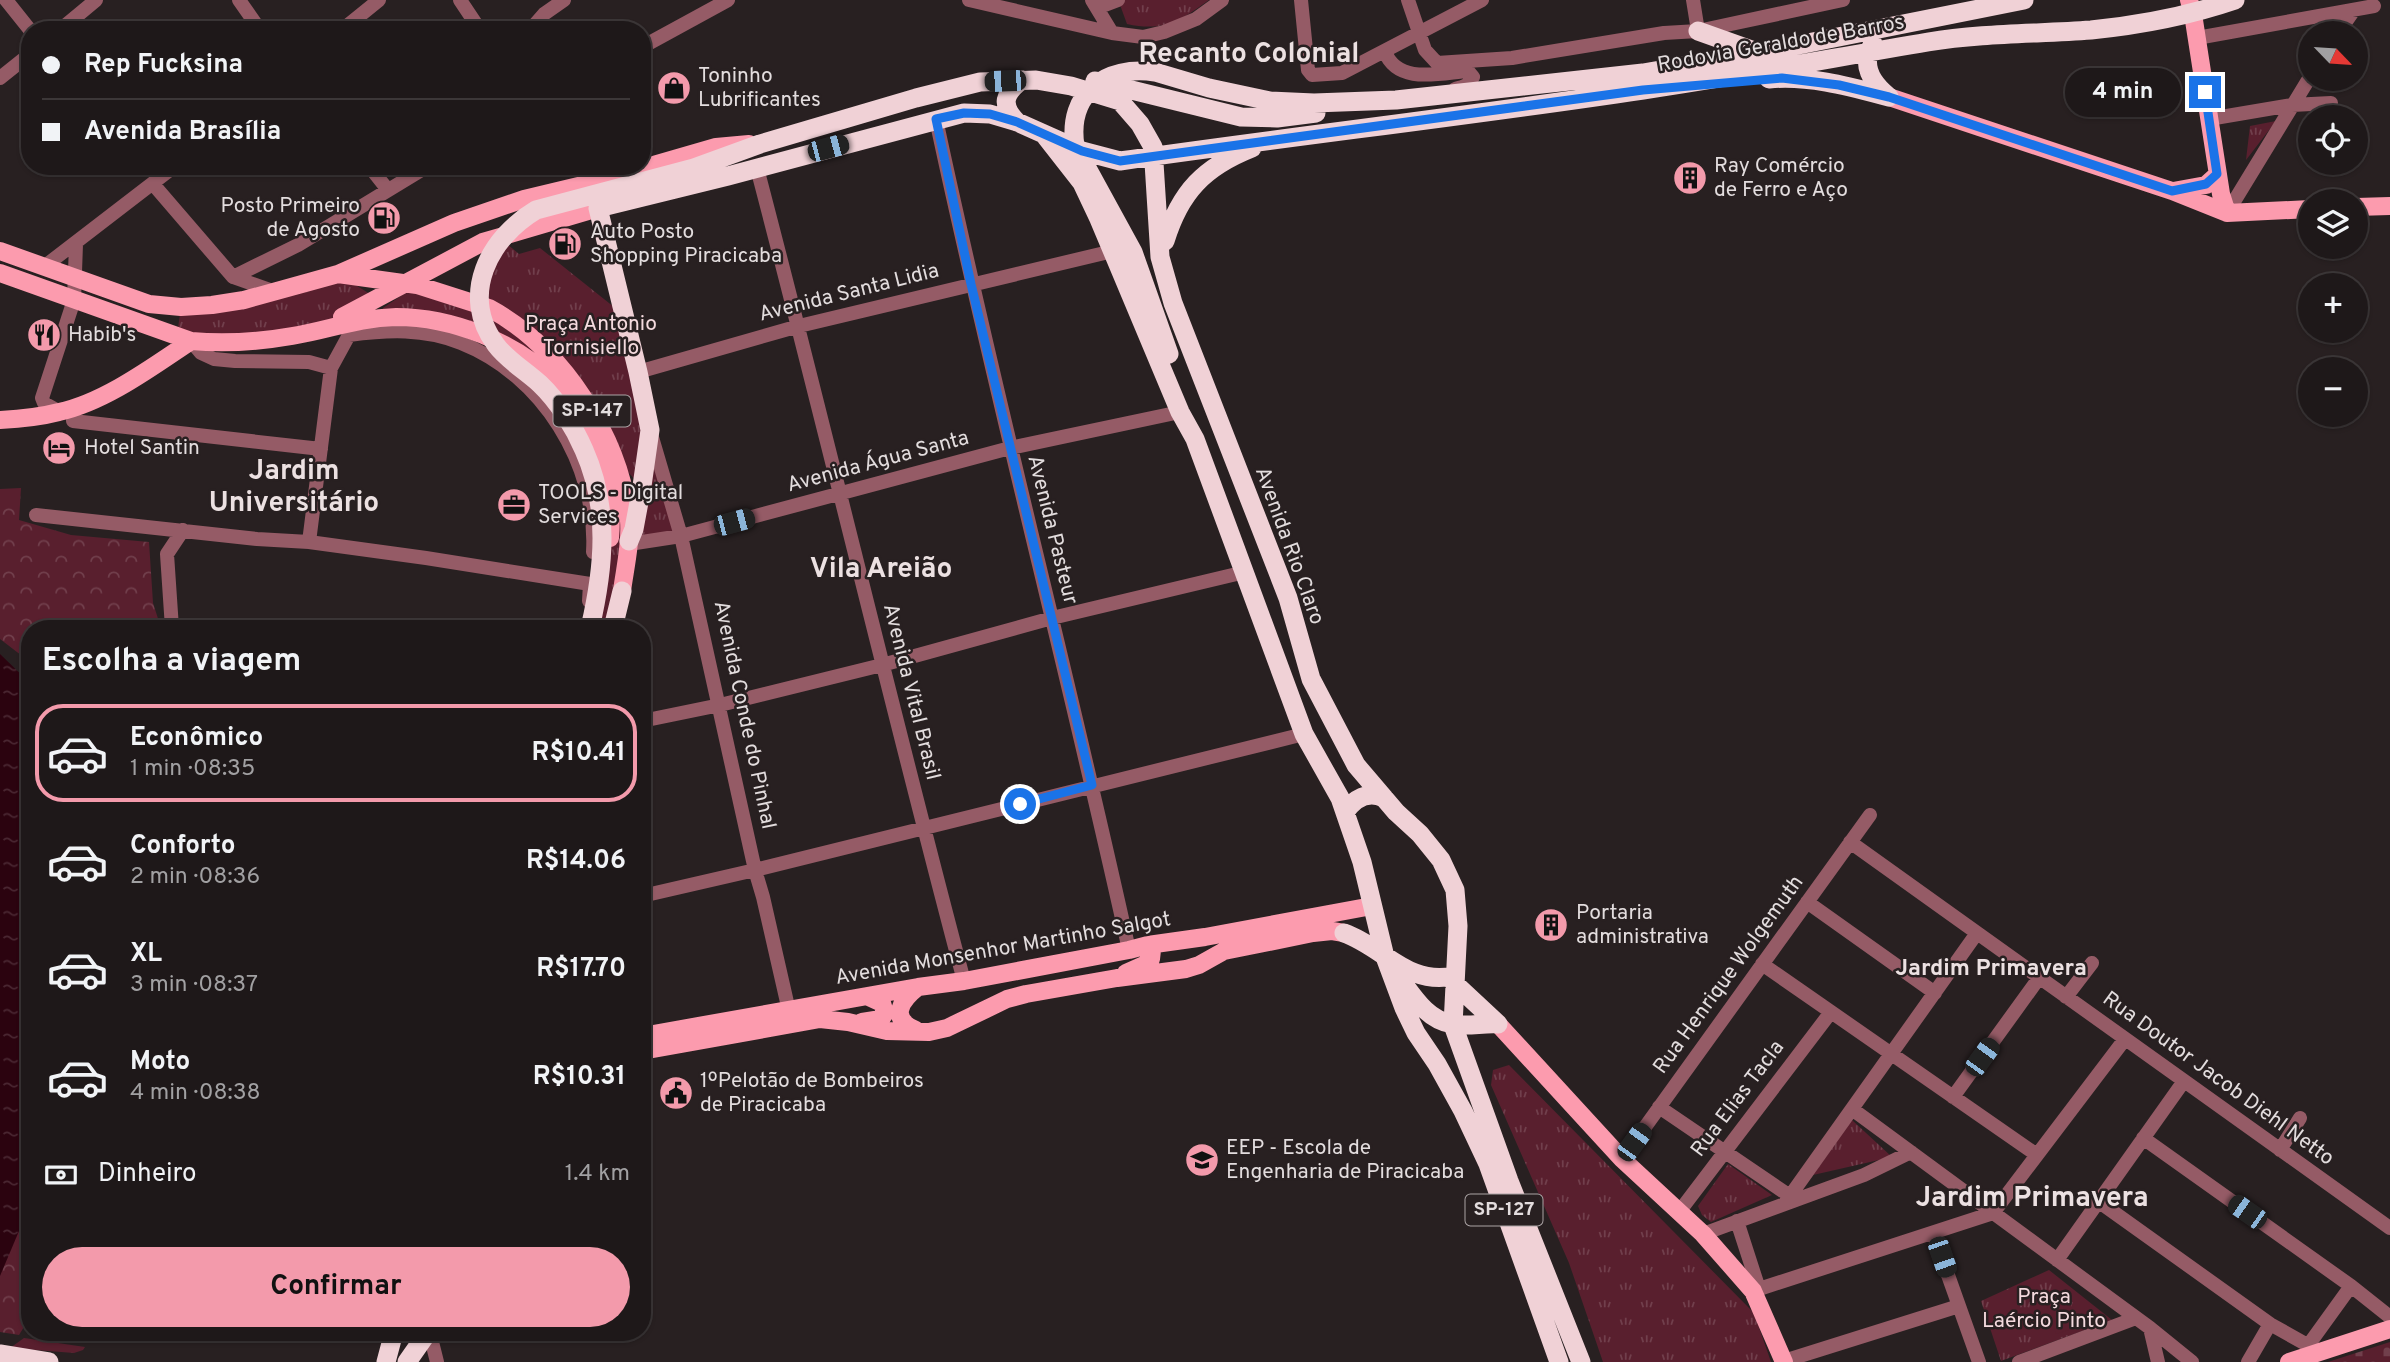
<!DOCTYPE html>
<html lang="pt">
<head>
<meta charset="utf-8">
<style>
  :root { --surface:#1e1819; --page:#262122; --text:#f1f3f6; --muted:#a1a0a2; --line:#3c3738; --accent:#f39aab }
  body { margin:0; font-family:Overpass,sans-serif; background:var(--page); color:var(--text); height:100vh; display:flex; flex-direction:column; font-size:26px; white-space:nowrap }
  * { box-sizing:border-box; margin:0 }
  p { font-size:23px; color:var(--muted) }
  .icon { flex:none; width:38px; height:38px; fill:none; stroke:currentColor; stroke-width:2; stroke-linecap:round; stroke-linejoin:round }
  .map { position:relative; flex:1; overflow:hidden }
  .panel { position:absolute; left:21px; top:620px; width:630px; height:721px; display:flex; flex-direction:column; background:var(--surface); border-radius:28px; box-shadow:0 2px 5px #0004,0 0 0 2px var(--line) }
  .panel>* { flex:none }
  .banner { position:absolute; left:21px; top:21px; width:630px; height:154px; border-radius:28px; box-shadow:0 2px 5px #0004,0 0 0 2px var(--line); display:grid; align-content:center; height:154px; padding:0 21px; background:var(--surface) }
  .needle { width:46px; rotate:115deg }
  .buttons { position:absolute; left:2298px; top:21px; display:grid; gap:14px }
  .buttons a { display:grid; place-items:center; width:70px; height:70px; border-radius:50%; background:var(--surface); box-shadow:0 2px 5px #0004,0 0 0 2px var(--line); font-size:35px }
  .end { position:absolute; width:32px; height:32px; margin:-16px; border:9px solid #1a73e8; background:#fff; box-shadow:0 0 0 4px #fff }
  .from { border-radius:50% }
  .bubble { position:absolute; height:49px; border-radius:24px; background:var(--surface); box-shadow:0 2px 5px #0004,0 0 0 2px var(--line); font-size:23px; font-weight:700; line-height:49px; text-align:center }
  .car { position:absolute; width:21px; height:42px; margin:-21px -10px; border-radius:9px; box-shadow:0 0 5px 2px #0007; background:linear-gradient(#222 24%,#8ab4d8 0 40%,#222 0 76%,#8ab4d8 0 86%,#222 0) }
  .banner b { display:flex; align-items:center; gap:24px; height:66px; font-size:26px }
  .banner b+b { border-top:2px solid var(--line) }
  .banner i { width:18px; height:18px; background:var(--text) }
  ul { padding:0; list-style:none }
  li { display:flex; align-items:center; gap:21px; height:98px; margin:0 14px 10px; padding:0 7px; border:4px solid transparent; border-radius:28px }
  li div { flex:1 }
  li b { display:block; font-size:26px }
  li em { font-style:normal; font-weight:700 }
  li.selected { border-color:var(--accent) }
  li>.icon { width:63px; height:63px; stroke-width:1.5 }
  h2 { padding:0 21px; font-size:32px; line-height:84px }
  .pay { display:flex; align-items:center; gap:18px; height:77px; padding:0 21px; font-size:26px }
  .pay p { margin-inline-start:auto }
  .action { display:flex; gap:14px; margin-top:auto; padding:14px 21px }
  .action a { flex:1; height:80px; border-radius:42px; background:var(--accent); color:#111; font-size:28px; font-weight:700; line-height:80px; text-align:center }
  .map>svg:first-child { display:block }
  .grass { fill:url(#grass-tufts) }
  .forest { fill:url(#forest-crowns) }
  .cemetery { fill:url(#cemetery-stones) }
  .pitch { fill:#591f2e }
  .water { fill:url(#water-ripples) }
  .lines { fill:none; stroke-linecap:round; stroke-linejoin:round }
  .minor { stroke:#955b66; stroke-width:14 }
  .major { stroke:#fc9bae; stroke-width:18 }
  .highway { stroke:#f0d1d6; stroke-width:19 }
  .route { stroke:#1a73e8; stroke-width:9 }
  .labels { text-anchor:middle; dominant-baseline:central; stroke-width:5; stroke-linejoin:round; paint-order:stroke }
  .shield { fill:#282021; stroke:#aba4a5; stroke-width:2 }
  .shield-label { font-size:19px; font-weight:bold; fill:#e3ddde }
  .street-label { font-size:21px; fill:#e3ddde; stroke:#282021 }
  .poi-label { font-size:21px; fill:#e3ddde; stroke:#282021; text-anchor:start }
  .park-label { font-size:21px; fill:#f4dade; stroke:#282021 }
  .neighbourhood-label { font-size:23px; font-weight:bold; fill:#ece1e2; stroke:#282021 }
  .district-label { font-size:28px; font-weight:bold; fill:#ece1e2; stroke:#282021 }
</style>
</head>
<body>
<div class="map">
<svg width="2390" height="1362" viewBox="0 0 2390 1362">
  <defs>
    <pattern id="grass-tufts" width="24" height="20" patternUnits="userSpaceOnUse" patternTransform="scale(1.75)"><rect width="24" height="20" fill="#591f2e"/><path d="M3 7l-1-3M5 7V3M7 7l1-3M15 17l-1-3M17 17v-4M19 17l1-3" fill="none" stroke="#713f4c"/></pattern>
    <pattern id="forest-crowns" width="20" height="18" patternUnits="userSpaceOnUse" patternTransform="scale(1.75)"><rect width="20" height="18" fill="#591f2e"/><path d="M2 6a3 3 0 1 1 6 0M12 15a3 3 0 1 1 6 0" fill="none" stroke="#713f4c"/></pattern>
    <pattern id="cemetery-stones" width="16" height="16" patternUnits="userSpaceOnUse" patternTransform="scale(1.75)"><rect width="16" height="16" fill="#591f2e"/><path d="M2 7V4a2 2 0 0 1 4 0v3zM10 15v-3a2 2 0 0 1 4 0v3z" fill="#713f4c"/></pattern>
    <pattern id="water-ripples" width="26" height="14" patternUnits="userSpaceOnUse" patternTransform="scale(1.75)"><rect width="26" height="14" fill="#2b030f"/><path d="M2 4q2-2 4 0t4 0M15 11q2-2 4 0t4 0" fill="none" stroke="#4a2732"/></pattern>
  </defs>
  <rect width="100%" height="100%" fill="#282021"/>
  <path class="grass" d="M1125,0H1209C1180,21 1164,32 1127,24L1119,2Z
    M2276,121L2246,160L2250,126Z
    M501,239L519,254L540,248L624,315L681,536L641,542L642,487L627,471L548,345L505,308L480,297Z
    M338,274L378,299L310,333L177,335L181,307Z
    M417,285L452,295L542,348L629,520L613,628H590L610,532L511,349L381,317L383,308Z
    M1509,1065L1754,1313L1771,1362H1603L1569,1263L1491,1085L1493,1070Z
    M1852,1120L1892,1157L1813,1175Z
    M1728,1164L1772,1195L1711,1222L1702,1215L1698,1206Z
    M2049,1270L2112,1320L2001,1361L1981,1301Z
    M24,1338L85,1347L83,1350L74,1353L10,1348Z"/>
  <path class="forest" d="M21,488L19,520L71,535L149,542L153,603L161,628H30V662L0,639V489Z
    M30,1161V1317L19,1335L0,1332V1275Z"/>
  <path class="cemetery" d="M2390,1342V1362H2328Z"/>
  <path class="pitch" d="M2067,1292L2078,1327L2056,1334L2045,1299Z"/>
  <path class="water" d="M0,654L30,683V1205L0,1276Z"/>
  <g class="lines">
    <path class="minor" d="M6,0L30,30
      M239,0L260,30
      M460,0L480,30
      M969,0L1112,33L1143,37L1164,32L1196,19L1222,0
      M1092,0L1112,33
      M1301,0L1308,70L1312,75L1342,73L1482,0
      M1408,0L1425,50L1437,63L1512,58L1664,33L1698,31L1843,0
      M1693,0L1698,31
      M1097,8L1118,0
      M60,30L96,0
      M342,30L379,0
      M530,30L544,14L564,0
      M2338,33L2354,10
      M2197,38L2374,6
      M642,47L728,0
      M1385,52C1398,85 1440,73 1468,71L1473,77C1469,86 1463,87 1455,89
      M0,78L30,54
      M936,119C995,397 1068,672 1129,950
      M2209,119L2292,105L2331,103
      M369,166L388,190
      M757,168C828,438 892,711 964,981
      M153,184L233,277L273,291
      M2227,213L2310,77
      M45,266L175,166
      M233,277L298,245L428,166
      M191,341L201,353L214,359L235,361L309,362L331,368
      M638,372L799,326L1113,251
      M60,412L44,403L42,398L74,300L76,244
      M73,421L321,449
      M651,434L681,536L755,870L763,897L789,1011
      M36,515L257,539L309,542L426,558L590,584L589,601
      M309,542L331,368L349,335C387,330 424,328 461,343C542,375 598,464 593,552
      M629,544L681,536L1010,448L1180,412
      M172,628L167,554L183,530
      M642,721L720,705L882,665L1052,618L1245,572
      M1850,842L2390,1228
      M642,896L755,870L1304,734
      M1807,902L1935,993
      M1762,964L2037,1155
      M2066,997L2092,963
      M1953,1097L2039,978
      M1659,1107L1790,1196
      M1852,1109L2150,1328L2192,1362
      M2143,1138L2351,1286L2390,1317
      M2280,1150L2300,1118
      M1622,1159L1870,815
      M2098,1201L2270,1324L2320,1352
      M1785,1203L1977,933
      M1679,1212L1831,1012
      M1737,1221L1759,1289
      M1933,1233L1979,1362
      M1703,1234L1864,1175L1911,1152
      M2057,1260L2184,1081
      M1753,1291L1993,1213L2125,1039
      M2150,1328L2158,1362
      M431,1338L437,1362
      M2307,1347L2351,1286
      M1784,1361L1959,1306
      M2019,1362L2136,1318
      M2248,1362L2270,1324"/>
    <path class="major" d="M2189,0L2193,14L2221,194L2227,213
      M1889,97L2172,191L2227,213L2310,209
      M2173,191L2206,185L2217,175
      M2356,207L2390,206
      M0,251L149,304L181,307L212,305L244,300L338,274L454,223L524,199L595,182L716,147L749,144
      M0,273L191,341C225,344 258,342 292,336C329,330 357,318 396,317C451,317 517,342 555,382C593,421 615,485 610,538
      M338,274L417,285L489,308C563,348 621,438 629,521C631,544 625,568 622,591
      M342,317L483,242L598,208
      M0,420C19,419 40,417 59,412C105,402 152,367 191,341
      M1126,973L1144,965L1151,959L1152,950L1148,945
      M862,1022L881,1019L885,1013L882,1003L869,997
      M1498,1024L1622,1159L1703,1234L1753,1291L1784,1362
      M916,1030C889,1019 900,1001 918,987
      M642,1036L918,987L964,981L1129,950L1148,945L1205,937L1372,906
      M642,1051L820,1019L848,1022L887,1031L929,1032L947,1028L1007,999L1026,994L1117,978L1186,969L1199,965L1224,951L1313,933L1332,931L1344,933
      M2289,1362L2390,1329"/>
    <path class="highway" d="M1698,31L1757,52
      M1873,44C1860,64 1872,83 1888,96
      M1769,79C1809,75 1851,87 1889,97
      M1095,81L1241,117L1277,118L1316,113
      M1017,122C1000,105 1004,93 1022,80
      M1046,137L1082,183L1099,219L1180,412L1195,439L1304,734L1340,798L1362,862L1385,957L1404,1008L1416,1033L1437,1064L1463,1111L1488,1164L1559,1362
      M1165,241C1180,192 1204,167 1252,148
      M1169,354L1133,252L1075,146C1067,93 1106,65 1155,72L1209,88L1270,101L1314,103L1396,100L1643,73L1758,53L2024,0
      M629,541L634,529L642,486L650,430L638,372L598,208L728,176L964,113L990,114L1017,122L1082,151L1120,161C1294,136 1469,116 1643,90C1738,76 1833,58 1928,42C1982,33 2037,34 2091,30C2141,25 2188,16 2235,0
      M590,628C604,568 610,508 584,450C574,427 558,401 540,384C526,371 507,360 496,345C459,295 489,238 536,210L694,168L760,144L916,98L980,82L1036,80L1071,86L1120,101L1140,124L1153,147L1160,257L1173,303L1288,598L1311,679L1356,765L1396,812L1420,834L1441,860L1455,890L1458,926L1453,1025L1509,1181L1581,1362
      M613,628L622,591
      M1345,812C1354,799 1368,790 1384,798
      M1344,933C1384,947 1407,986 1454,976
      M1401,980C1415,999 1428,1020 1452,1024C1466,1027 1483,1023 1498,1024
      M1454,983L1498,1024
      M0,1354L49,1362
      M386,1362L394,1332
      M407,1362L428,1332"/>
  </g>
  <g class="lines">
    <path class="route" d="M1020,804L1092,785L971,284L936,119L964,113L990,114L1017,122L1082,151L1120,161L1643,90L1782,78L1839,85L1889,97L2172,191L2206,184L2217,174L2205,92"/>
  </g>
  <defs>
    <g id="shop-disc" transform="scale(1.75)"><circle r="9.5" fill="#f39aab" stroke="#282021"/><path d="M-5-2.5h2.3a2.7 3.5 0 0 1 5.4 0H5L5.5 6h-11ZM-1.5-2.5h3a1.5 2.3 0 0 0-3 0Z" fill="#111"/></g>
    <g id="building-disc" transform="scale(1.75)"><circle r="9.5" fill="#f39aab" stroke="#282021"/><path d="M-4-6H4V6H1V3H-1V6H-4ZM-2.5-4.3h1.7v1.8h-1.7ZM.8-4.3h1.7v1.8H.8ZM-2.5-1h1.7V.8h-1.7ZM.8-1h1.7V.8H.8Z" fill="#111"/></g>
    <g id="fuel-disc" transform="scale(1.75)"><circle r="9.5" fill="#f39aab" stroke="#282021"/><path d="M-5.5-6h7V0h2V4h1.3V-2.5L3-4.5l.8-.8L6-3V5H2.5V1h-1V6h-7ZM-4.2-4.7v3.2H.2V-4.7Z" fill="#111"/></g>
    <g id="restaurant-disc" transform="scale(1.75)"><circle r="9.5" fill="#f39aab" stroke="#282021"/><path d="M-5-6h1v4h1v-4h1v4h1v-4h1v5L-1.5 .5V6h-2V.5L-5-1ZM5-6V6H3V1.5H1.5Q1.5-4 5-6Z" fill="#111"/></g>
    <g id="hotel-disc" transform="scale(1.75)"><circle r="9.5" fill="#f39aab" stroke="#282021"/><path d="M-6-4.5h1.5V1H6V5H4.5V3h-9V5H-6ZM-4 0a1.8 1.8 0 1 1 3.6 0ZM.5 0V-2.5h3Q6-2.5 6 0Z" fill="#111"/></g>
    <g id="office-disc" transform="scale(1.75)"><circle r="9.5" fill="#f39aab" stroke="#282021"/><path d="M-6-3h4V-5.5h4V-3h4V5H-6ZM-1-4.5V-3h2v-1.5ZM-6 0V1H6V0Z" fill="#111"/></g>
    <g id="civic-disc" transform="scale(1.75)"><circle r="9.5" fill="#f39aab" stroke="#282021"/><path d="M-.6-6.5H3V-4.5H.6V-3L4-1V1h2V6H-6V1h2V-1L-.6-3ZM-1.2 2.5V6h2.4V2.5Z" fill="#111"/></g>
    <g id="university-disc" transform="scale(1.75)"><circle r="9.5" fill="#f39aab" stroke="#282021"/><path d="M0-5L7-2L0 1L-7-2ZM-4 1L0 2.5L4 1V4Q0 6-4 4Z" fill="#111"/></g>
  </defs>
  <g fill-rule="evenodd">
    <use href="#shop-disc" x="674" y="88"/>
    <use href="#building-disc" x="1690" y="178"/>
    <use href="#fuel-disc" x="384" y="218"/>
    <use href="#fuel-disc" x="565" y="244"/>
    <use href="#restaurant-disc" x="44" y="335"/>
    <use href="#hotel-disc" x="59" y="448"/>
    <use href="#office-disc" x="514" y="505"/>
    <use href="#building-disc" x="1551" y="925"/>
    <use href="#civic-disc" x="676" y="1093"/>
    <use href="#university-disc" x="1202" y="1160"/>
  </g>
  <g class="labels">
    <g class="shield">
      <rect x="553.5" y="395.5" width="77" height="31" rx="5"/>
      <rect x="1465.5" y="1194.5" width="77" height="31" rx="5"/>
    </g>
    <g class="shield-label">
      <text x="592" y="411">SP-147</text>
      <text x="1504" y="1210">SP-127</text>
    </g>
    <g class="street-label">
      <text transform="translate(1781 44) rotate(-10)">Rodovia Geraldo de Barros</text>
      <text transform="translate(849 293) rotate(-14)">Avenida Santa Lidia</text>
      <text transform="translate(878 462) rotate(-15)">Avenida Água Santa</text>
      <text transform="translate(1052 530) rotate(76)">Avenida Pasteur</text>
      <text transform="translate(1289 546) rotate(70)">Avenida Rio Claro</text>
      <text transform="translate(911 692) rotate(76)">Avenida Vital Brasil</text>
      <text transform="translate(744 715) rotate(78)">Avenida Conde do Pinhal</text>
      <text transform="translate(1003 949) rotate(-10)">Avenida Monsenhor Martinho Salgot</text>
      <text transform="translate(1729 975) rotate(-54)">Rua Henrique Wolgemuth</text>
      <text transform="translate(2218 1079) rotate(36)">Rua Doutor Jacob Diehl Netto</text>
      <text transform="translate(1738 1099) rotate(-53)">Rua Elias Tacla</text>
    </g>
    <g class="poi-label">
      <text x="698" y="76">Toninho<tspan x="698" dy="24">Lubrificantes</tspan></text>
      <text x="1714" y="166">Ray Comércio<tspan x="1714" dy="24">de Ferro e Aço</tspan></text>
      <text x="360" y="206" text-anchor="end">Posto Primeiro<tspan x="360" dy="24">de Agosto</tspan></text>
      <text x="590" y="232">Auto Posto<tspan x="590" dy="24">Shopping Piracicaba</tspan></text>
      <text x="68" y="335">Habib's</text>
      <text x="84" y="448">Hotel Santin</text>
      <text x="538" y="493">TOOLS - Digital<tspan x="538" dy="24">Services</tspan></text>
      <text x="1576" y="913">Portaria<tspan x="1576" dy="24">administrativa</tspan></text>
      <text x="700" y="1081">1ºPelotão de Bombeiros<tspan x="700" dy="24">de Piracicaba</tspan></text>
      <text x="1226" y="1148">EEP - Escola de<tspan x="1226" dy="24">Engenharia de Piracicaba</tspan></text>
    </g>
    <g class="park-label">
      <text x="591" y="324">Praça Antonio<tspan x="591" dy="24">Tornisiello</tspan></text>
      <text x="2044" y="1297">Praça<tspan x="2044" dy="24">Laércio Pinto</tspan></text>
    </g>
    <g class="neighbourhood-label">
      <text x="1991" y="969">Jardim Primavera</text>
    </g>
    <g class="district-label">
      <text x="1249" y="55">Recanto Colonial</text>
      <text x="294" y="472">Jardim<tspan x="294" dy="32">Universitário</tspan></text>
      <text x="881" y="570">Vila Areião</text>
      <text x="2032" y="1199">Jardim Primavera</text>
    </g>
  </g>
</svg>
<div class="buttons">
<a><svg class="needle" viewBox="-14 -14 28 28"><path d="M0-13l5 13h-10z" fill="#e53935"/><path d="M0 13l5-13h-10z" fill="#a1a0a2"/></svg></a>
<a><svg class="icon" aria-label="locate" viewBox="0 0 24 24"><circle cx="12" cy="12" r="6"/><path d="M12 2v4M12 18v4M2 12h4M18 12h4"/></svg></a>
<a><svg class="icon" aria-label="layers" viewBox="0 0 24 24"><path d="M12 4l9 5-9 5-9-5zM3 14l9 5 9-5"/></svg></a>
<a>+</a>
<a>−</a>
</div>
<i class="end from" style="left:1020px;top:804px"></i>
<i class="end" style="left:2205px;top:92px"></i>
<div class="bubble" style="left:2065px;top:68px;width:116px">4 min</div>
<i class="car" style="left:1005px;top:81px;rotate:268deg"></i>
<i class="car" style="left:828px;top:148px;rotate:75deg"></i>
<i class="car" style="left:734px;top:522px;rotate:75deg"></i>
<i class="car" style="left:1982px;top:1057px;rotate:36deg"></i>
<i class="car" style="left:1634px;top:1142px;rotate:36deg"></i>
<i class="car" style="left:2247px;top:1212px;rotate:305deg"></i>
<i class="car" style="left:1942px;top:1257px;rotate:161deg"></i>
<div class="banner">
<b><i class="from"></i>Rep Fucksina</b>
<b><i></i>Avenida Brasília</b>
</div>
<section class="panel">
<h2>Escolha a viagem</h2>
<ul>
<li class="selected"><svg class="icon" aria-label="car" viewBox="0 0 24 24"><path d="M5 17H2v-5l4-1 3-4h7l3 4 3 1v5h-3M9 17h6M6 11h13"/><circle cx="7" cy="17" r="2"/><circle cx="17" cy="17" r="2"/></svg><div><b>Econômico</b><p>1 min · 08:35</p></div><em>R$10.41</em></li>
<li><svg class="icon" aria-label="car" viewBox="0 0 24 24"><path d="M5 17H2v-5l4-1 3-4h7l3 4 3 1v5h-3M9 17h6M6 11h13"/><circle cx="7" cy="17" r="2"/><circle cx="17" cy="17" r="2"/></svg><div><b>Conforto</b><p>2 min · 08:36</p></div><em>R$14.06</em></li>
<li><svg class="icon" aria-label="car" viewBox="0 0 24 24"><path d="M5 17H2v-5l4-1 3-4h7l3 4 3 1v5h-3M9 17h6M6 11h13"/><circle cx="7" cy="17" r="2"/><circle cx="17" cy="17" r="2"/></svg><div><b>XL</b><p>3 min · 08:37</p></div><em>R$17.70</em></li>
<li><svg class="icon" aria-label="car" viewBox="0 0 24 24"><path d="M5 17H2v-5l4-1 3-4h7l3 4 3 1v5h-3M9 17h6M6 11h13"/><circle cx="7" cy="17" r="2"/><circle cx="17" cy="17" r="2"/></svg><div><b>Moto</b><p>4 min · 08:38</p></div><em>R$10.31</em></li>
</ul>
<div class="pay"><svg class="icon" aria-label="cash" viewBox="0 0 24 24"><path d="M3 7h18v10H3z"/><circle cx="12" cy="12" r="2"/></svg>Dinheiro<p>1.4 km</p></div>
<div class="action"><a>Confirmar</a></div>
</section>
</div>
</body>
</html>
